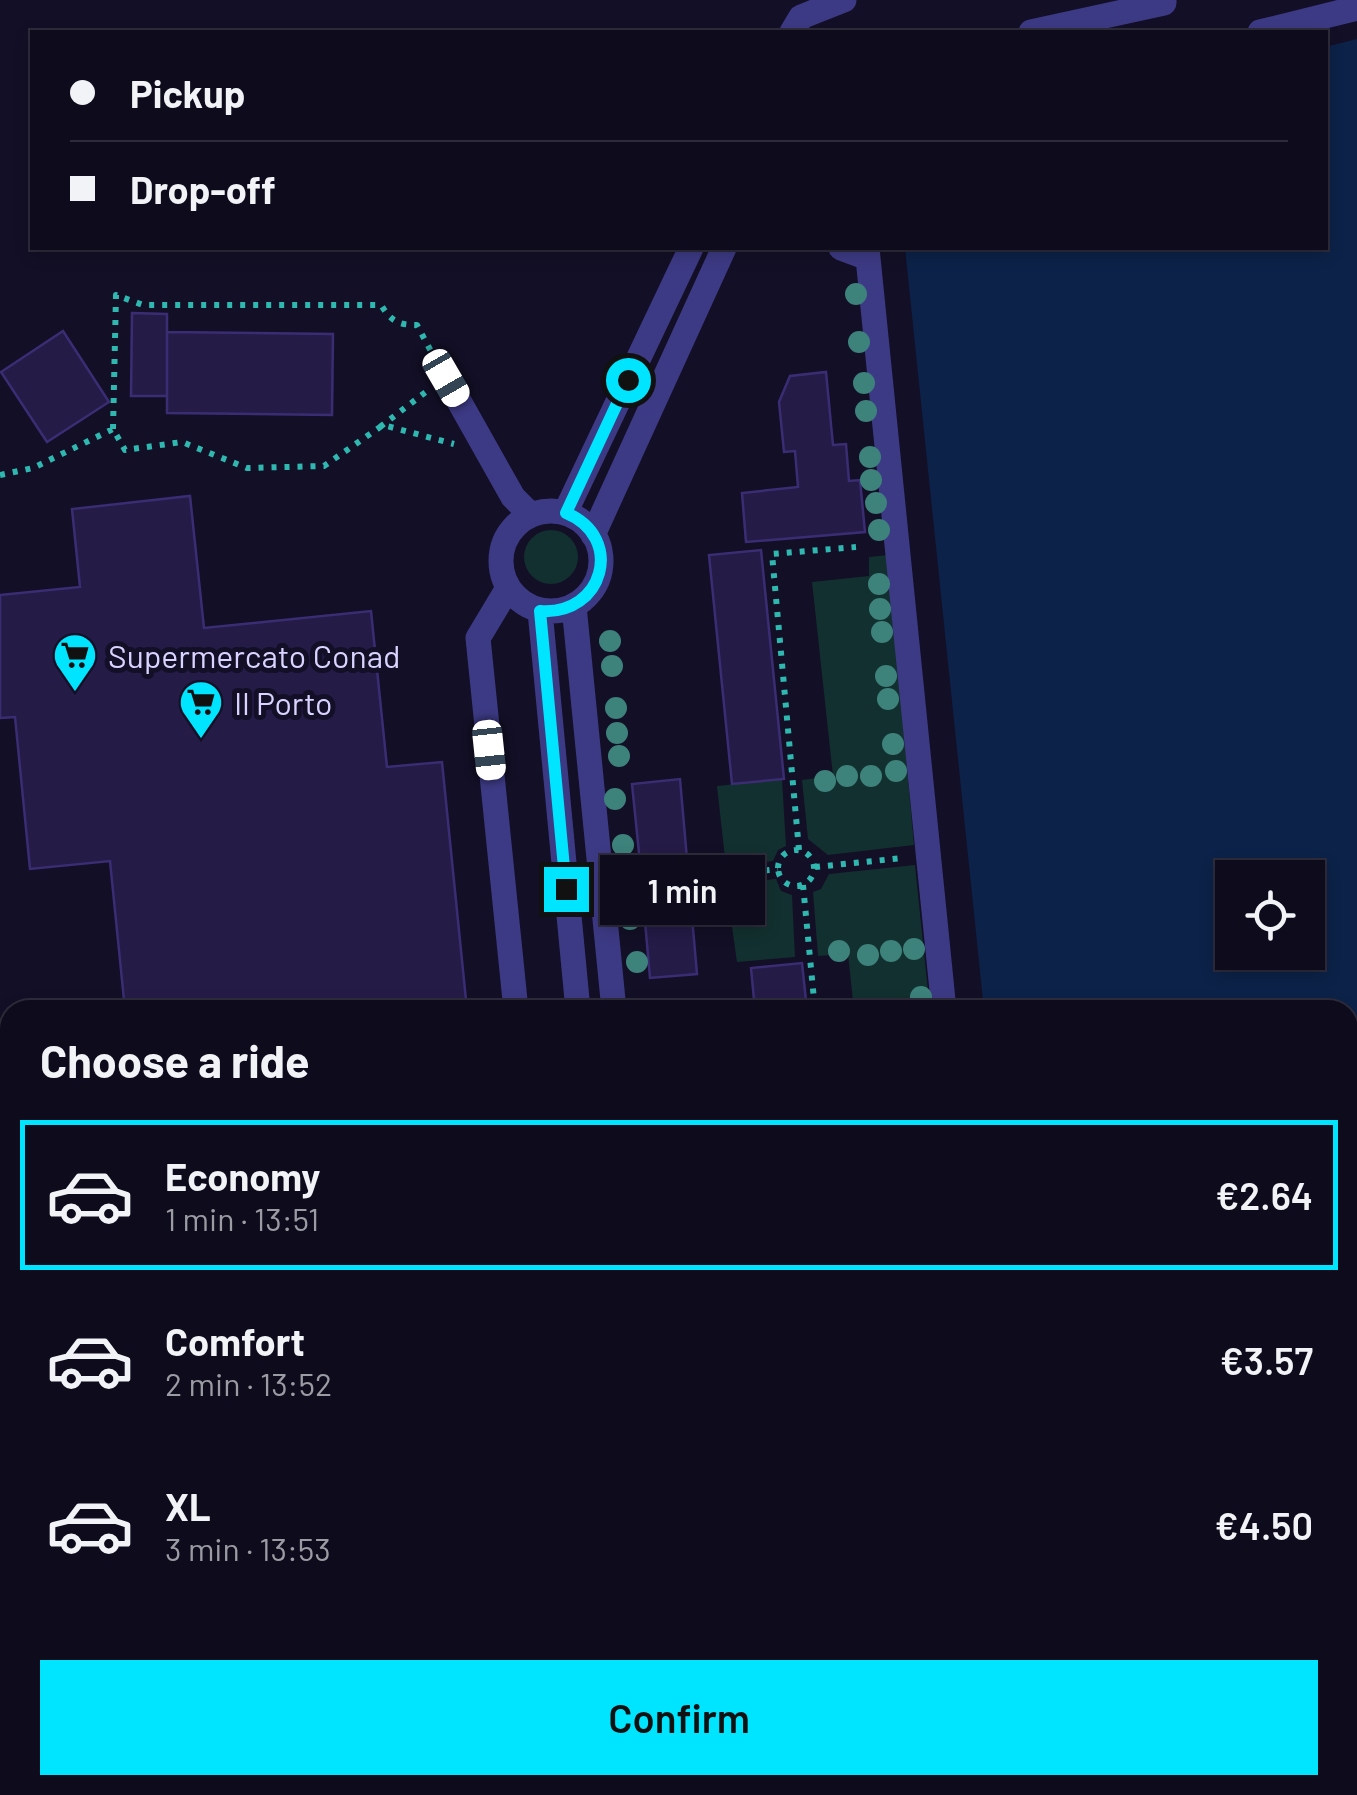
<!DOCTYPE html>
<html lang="en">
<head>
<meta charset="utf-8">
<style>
  :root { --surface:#0e0b1c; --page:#171425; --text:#f1f3f6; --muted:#9b9ba3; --line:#2e2b3b; --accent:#00e5ff }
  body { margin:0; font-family:Barlow,sans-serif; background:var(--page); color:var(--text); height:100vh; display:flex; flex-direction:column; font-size:38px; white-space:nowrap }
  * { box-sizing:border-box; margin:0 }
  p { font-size:32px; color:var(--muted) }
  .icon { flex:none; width:55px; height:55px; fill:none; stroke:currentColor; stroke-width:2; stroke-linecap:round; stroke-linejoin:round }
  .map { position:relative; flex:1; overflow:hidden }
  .panel { position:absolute; left:0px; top:1000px; width:1358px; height:795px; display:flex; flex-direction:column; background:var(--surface); border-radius:30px 30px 0 0; box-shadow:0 5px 15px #0003,0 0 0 2px var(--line) }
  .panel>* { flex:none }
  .banner { position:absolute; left:30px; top:30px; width:1298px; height:220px; border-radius:0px; box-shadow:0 5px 15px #0003,0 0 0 2px var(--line); display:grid; align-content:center; height:220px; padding:0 40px; background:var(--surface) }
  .controls { position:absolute; left:1215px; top:860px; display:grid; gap:20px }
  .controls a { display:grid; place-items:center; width:110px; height:110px; border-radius:0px; background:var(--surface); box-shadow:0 5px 15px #0003,0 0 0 2px var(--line); font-size:50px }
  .end { position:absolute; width:45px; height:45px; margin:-22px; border:12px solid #00e5ff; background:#111; box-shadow:0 0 0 5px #111 }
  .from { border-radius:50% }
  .bubble { position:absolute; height:70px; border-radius:0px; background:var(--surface); box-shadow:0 5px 15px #0003,0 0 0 2px var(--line); font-size:32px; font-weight:600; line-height:70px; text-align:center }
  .car { position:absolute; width:30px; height:60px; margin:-30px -15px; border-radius:12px; box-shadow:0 0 8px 2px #0007; background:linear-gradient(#fff 24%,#345 0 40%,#fff 0 76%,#345 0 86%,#fff 0) }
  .banner b { display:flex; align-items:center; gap:35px; height:95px; font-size:38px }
  .banner b+b { border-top:2px solid var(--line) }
  .banner i { width:25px; height:25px; background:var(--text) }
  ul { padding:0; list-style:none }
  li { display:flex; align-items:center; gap:30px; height:150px; margin:0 20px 15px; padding:0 20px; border:5px solid transparent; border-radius:0px }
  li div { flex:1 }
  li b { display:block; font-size:38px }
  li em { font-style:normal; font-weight:600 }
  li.active { border-color:var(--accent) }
  li>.icon { width:90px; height:90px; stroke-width:1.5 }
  h2 { padding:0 40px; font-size:45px; line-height:120px }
  .action { display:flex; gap:20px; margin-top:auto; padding:20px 40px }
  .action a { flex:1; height:115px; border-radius:0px; background:var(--accent); color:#111; font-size:40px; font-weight:600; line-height:115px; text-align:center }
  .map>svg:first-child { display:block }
  .green { fill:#12302f }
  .water { fill:#0c2248; fill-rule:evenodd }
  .building { fill:#241b47; stroke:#3b2d73; stroke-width:2.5 }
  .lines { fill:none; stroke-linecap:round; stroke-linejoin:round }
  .path { stroke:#2fb8b0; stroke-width:6; stroke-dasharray:5 8; stroke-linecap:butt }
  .minor { stroke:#3d3a85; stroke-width:25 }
  .tree { fill:#3d827b }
  .route { stroke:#00e5ff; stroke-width:12 }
  .labels { text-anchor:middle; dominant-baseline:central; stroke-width:10; stroke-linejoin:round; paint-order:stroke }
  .poi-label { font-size:32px; fill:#d9d4ff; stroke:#130f26; text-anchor:start }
</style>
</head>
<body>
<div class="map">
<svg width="1357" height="1795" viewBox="0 0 1357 1795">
  <rect width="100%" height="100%" fill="#130f26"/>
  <path class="green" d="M524 557a27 27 0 1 1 54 0a27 27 0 1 1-54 0Z
    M888,555L914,845L828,855L808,839L802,780L833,776L812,582L869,576V557Z
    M782,779L786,846L778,850L773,861L726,867L717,786Z
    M915,865L930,1010H854L848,954L818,956L813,892L821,889L829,874Z
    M776,879L781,891L792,895L795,957L737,962L726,884Z"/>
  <path class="water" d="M1357,39V1707L1348,1706V1010H984L905,248H1325V47ZM1232,878H1308V952H1232Z"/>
  <path class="building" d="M132,313L167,314V396H131Z
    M63,331L109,402L47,442L1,372Z
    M167,332L333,334L332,415L167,413Z
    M826,372L833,445L846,444L849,481L860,480L865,532L746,542L742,493L798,487L795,451L784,452L779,402L790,376Z
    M190,496L204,628L371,611L387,767L442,762L467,1010H200L199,1003L125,1010L110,861L30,869L15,717L0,718V595L80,587L72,509Z
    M761,550L784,779L732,784L709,555Z
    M680,779L687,859L640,863L632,784Z
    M690,894L697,974L650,978L643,899Z
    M802,963L807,1010H755L751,968Z"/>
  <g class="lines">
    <path class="path" d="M380,427L427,391
      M113,429L116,295L143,305H381C391,321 398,325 417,325L434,357
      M0,475L33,468L113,429L125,450L182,442L247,468L324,466L383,425L454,444
      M778 868a18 18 0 1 1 36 0a18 18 0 1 1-36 0Z
      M799,850L772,554L856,547
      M815,867L903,858
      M686,869L688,888L642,893L641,874Z
      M687,879L778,869
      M803,885L815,1010"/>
    <path class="minor" d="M792,32L801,17L844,0
      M1031,32L1164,3V0
      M1260,32L1357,8
      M841,248L868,258
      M867,248L944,1010
      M446,378L513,497L531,515
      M501 561a50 50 0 1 1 100 0a50 50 0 1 1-100 0Z
      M565,513L691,248
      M593,535L724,248
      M508,588L478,638L516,1010
      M574,606L614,1010
      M540,611L578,1010
      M586,887L641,882
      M0,1211L10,1225
      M0,1265L10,1280
      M1348,1742L1357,1743
      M741,1785L743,1795
      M994,1785L998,1795
      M386,1790L406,1795
      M3,1795L10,1768"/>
  </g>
  <g class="tree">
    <circle cx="856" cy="294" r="11"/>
    <circle cx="859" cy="342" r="11"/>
    <circle cx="864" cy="383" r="11"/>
    <circle cx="866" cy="411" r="11"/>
    <circle cx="870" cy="457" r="11"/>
    <circle cx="871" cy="480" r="11"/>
    <circle cx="876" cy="503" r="11"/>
    <circle cx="879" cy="530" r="11"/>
    <circle cx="879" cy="584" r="11"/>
    <circle cx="880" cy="609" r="11"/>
    <circle cx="882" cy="632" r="11"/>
    <circle cx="610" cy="641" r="11"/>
    <circle cx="612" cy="666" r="11"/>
    <circle cx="886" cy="676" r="11"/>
    <circle cx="888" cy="699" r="11"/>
    <circle cx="616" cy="708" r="11"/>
    <circle cx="617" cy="733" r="11"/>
    <circle cx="893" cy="744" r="11"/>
    <circle cx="619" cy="756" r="11"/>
    <circle cx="896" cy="771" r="11"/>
    <circle cx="847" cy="776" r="11"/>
    <circle cx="871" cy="776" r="11"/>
    <circle cx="825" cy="781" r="11"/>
    <circle cx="615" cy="799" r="11"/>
    <circle cx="623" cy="845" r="11"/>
    <circle cx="630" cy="919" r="11"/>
    <circle cx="914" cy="949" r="11"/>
    <circle cx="839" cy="951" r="11"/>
    <circle cx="891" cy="951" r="11"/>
    <circle cx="868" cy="955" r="11"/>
    <circle cx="637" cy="962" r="11"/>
    <circle cx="921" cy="997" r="11"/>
  </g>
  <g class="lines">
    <path class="route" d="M566,889L540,611C604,616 625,537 566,513L628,380"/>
  </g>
  <defs>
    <g id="supermarket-pin" transform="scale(2.25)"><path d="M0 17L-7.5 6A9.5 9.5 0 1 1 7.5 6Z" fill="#00e5ff" stroke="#130f26"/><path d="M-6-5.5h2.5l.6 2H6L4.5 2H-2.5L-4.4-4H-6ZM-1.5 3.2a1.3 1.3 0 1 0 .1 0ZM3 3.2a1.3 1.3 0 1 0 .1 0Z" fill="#111"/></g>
  </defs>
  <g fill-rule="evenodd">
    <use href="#supermarket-pin" x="75" y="655"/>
    <use href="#supermarket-pin" x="201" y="702"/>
  </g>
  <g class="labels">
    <g class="poi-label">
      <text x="108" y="655">Supermercato Conad</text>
      <text x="234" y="702">Il Porto</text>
    </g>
  </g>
</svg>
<div class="controls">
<a><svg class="icon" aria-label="locate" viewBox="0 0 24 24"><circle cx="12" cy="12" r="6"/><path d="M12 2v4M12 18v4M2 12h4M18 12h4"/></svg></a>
</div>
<i class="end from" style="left:628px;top:380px"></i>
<i class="end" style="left:566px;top:889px"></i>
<div class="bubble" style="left:600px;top:855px;width:165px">1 min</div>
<i class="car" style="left:446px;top:378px;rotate:150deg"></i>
<i class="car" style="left:489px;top:750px;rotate:174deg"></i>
<div class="banner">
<b><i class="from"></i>Pickup</b>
<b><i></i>Drop-off</b>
</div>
<section class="panel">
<h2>Choose a ride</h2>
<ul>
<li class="active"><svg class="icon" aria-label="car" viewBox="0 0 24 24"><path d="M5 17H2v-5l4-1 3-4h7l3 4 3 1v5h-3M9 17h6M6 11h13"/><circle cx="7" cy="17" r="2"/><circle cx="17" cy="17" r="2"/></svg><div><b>Economy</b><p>1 min · 13:51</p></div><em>€2.64</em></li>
<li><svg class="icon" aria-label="car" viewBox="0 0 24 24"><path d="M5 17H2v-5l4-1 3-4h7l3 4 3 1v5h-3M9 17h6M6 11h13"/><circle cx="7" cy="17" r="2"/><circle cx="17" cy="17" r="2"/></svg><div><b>Comfort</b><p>2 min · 13:52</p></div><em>€3.57</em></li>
<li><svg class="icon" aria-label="car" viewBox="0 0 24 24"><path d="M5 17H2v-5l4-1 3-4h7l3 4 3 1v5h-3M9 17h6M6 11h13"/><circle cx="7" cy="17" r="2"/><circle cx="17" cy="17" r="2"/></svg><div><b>XL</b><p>3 min · 13:53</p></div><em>€4.50</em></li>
</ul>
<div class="action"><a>Confirm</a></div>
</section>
</div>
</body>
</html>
